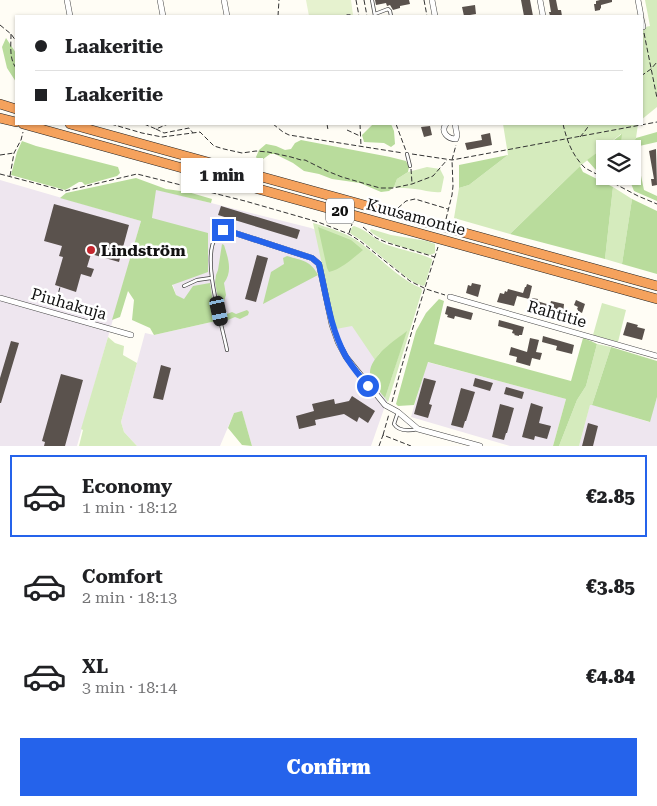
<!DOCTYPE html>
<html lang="en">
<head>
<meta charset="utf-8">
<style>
  :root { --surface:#fff; --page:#f6f6f6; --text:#202124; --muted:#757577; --line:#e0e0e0; --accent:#2563eb }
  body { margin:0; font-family:"Roboto Serif",serif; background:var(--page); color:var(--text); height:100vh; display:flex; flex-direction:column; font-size:19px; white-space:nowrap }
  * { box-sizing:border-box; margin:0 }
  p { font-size:16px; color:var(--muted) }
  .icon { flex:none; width:28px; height:28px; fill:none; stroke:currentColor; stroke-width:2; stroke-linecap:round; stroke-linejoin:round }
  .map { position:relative; height:446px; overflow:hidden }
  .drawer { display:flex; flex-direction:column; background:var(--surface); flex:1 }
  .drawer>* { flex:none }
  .top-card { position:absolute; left:15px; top:15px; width:628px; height:110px; border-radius:0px; box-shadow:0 1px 4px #0004; display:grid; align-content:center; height:110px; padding:0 20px; background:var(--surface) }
  .fabs { position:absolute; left:596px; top:140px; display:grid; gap:10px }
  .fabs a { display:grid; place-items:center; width:45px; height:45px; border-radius:0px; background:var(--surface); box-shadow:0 1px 4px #0004; font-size:25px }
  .end { position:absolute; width:22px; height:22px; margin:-11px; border:6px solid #2563eb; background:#fff; box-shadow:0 0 0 2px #fff }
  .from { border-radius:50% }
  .bubble { position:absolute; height:35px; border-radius:0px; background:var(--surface); box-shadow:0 1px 4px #0004; font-size:16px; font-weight:800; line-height:35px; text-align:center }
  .car { position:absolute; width:15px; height:30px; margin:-15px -8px; border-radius:6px; box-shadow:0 0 4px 1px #0007; background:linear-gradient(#222 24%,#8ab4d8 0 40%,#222 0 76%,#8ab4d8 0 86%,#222 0) }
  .top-card b { display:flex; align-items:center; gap:18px; height:48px; font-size:19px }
  .top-card b+b { border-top:1px solid var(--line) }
  .top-card i { width:12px; height:12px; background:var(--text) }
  ul { padding:9px 0 0; list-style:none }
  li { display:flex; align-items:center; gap:15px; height:82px; margin:0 10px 8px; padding:0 10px; border:2px solid transparent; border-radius:0px }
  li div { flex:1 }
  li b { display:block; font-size:19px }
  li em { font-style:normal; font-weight:800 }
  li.active { border-color:var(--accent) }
  li>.icon { width:45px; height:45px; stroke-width:1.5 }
  .cta { display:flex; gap:10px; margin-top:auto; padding:10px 20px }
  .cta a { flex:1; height:58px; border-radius:0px; background:var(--accent); color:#fff; font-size:20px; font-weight:800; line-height:58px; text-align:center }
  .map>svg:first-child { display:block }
  .industrial { fill:#eee6ef }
  .green { fill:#d5ebbd }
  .forest { fill:#b9dc9c }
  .pitch { fill:#e6f2cf }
  .building { fill:#5a524d }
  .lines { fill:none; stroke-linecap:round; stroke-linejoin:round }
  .lane-casing { stroke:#444; stroke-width:4 }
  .street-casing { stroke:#444; stroke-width:6 }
  .highway-casing { stroke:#222; stroke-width:10 }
  .path { stroke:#333; stroke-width:1; stroke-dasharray:5 2.5; stroke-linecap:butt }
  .lane { stroke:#fff; stroke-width:2.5 }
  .street { stroke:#fff; stroke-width:5 }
  .highway { stroke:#f5a25d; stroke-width:9 }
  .route { stroke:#2563eb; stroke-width:6 }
  .poi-dot { fill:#c4262e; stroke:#fff; stroke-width:2 }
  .labels { text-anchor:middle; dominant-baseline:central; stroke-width:5; stroke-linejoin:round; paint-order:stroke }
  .shield { fill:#fff; stroke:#585858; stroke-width:1 }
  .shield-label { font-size:15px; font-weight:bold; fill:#111 }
  .street-label { font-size:16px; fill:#111; stroke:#fff }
  .poi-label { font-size:16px; font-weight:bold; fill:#111; stroke:#fff; text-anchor:start }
</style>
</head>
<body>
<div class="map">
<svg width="657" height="446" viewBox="0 0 657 446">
  <rect width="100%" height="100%" fill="#fffdf5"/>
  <path class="industrial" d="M0,180L141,221L77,446H0Z
    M155,189L311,228L318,231L352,323L393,383L371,446H252L242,412L234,413L220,446H137L124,432L121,422L145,333L154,335L216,321L176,295L152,219Z
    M427,362L566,399L553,446H510L411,417Z
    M657,397V446H579L590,404L649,422Z"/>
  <path class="green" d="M645,0H657V107L641,120V28L650,26Z
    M503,124H638L636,138L632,145L631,149H620L621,134L580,166L510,234L454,218L459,188L469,185L508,155Z
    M427,167L440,169L444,177L441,192C432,193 424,190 415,189C408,188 401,189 394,187L397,179L408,172Z
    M613,187L632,199L622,264L605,259Z
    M313,223C329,228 345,232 359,242C380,257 397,278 421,288L422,291L388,402L385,398L406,332L379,354L375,360L352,326L336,329Z
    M354,226C367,230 372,238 385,244C400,250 417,252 432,259V261L425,285L423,286L415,283L406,277L361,240L351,234L350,232L352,227Z
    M371,229L391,235L427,241L435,244V253L430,255C414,250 382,243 370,231Z
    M602,303L626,310L618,342L593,335Z
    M108,337L115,343L124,346L123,355L137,363L121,422L124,432L137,446H79L83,430L81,429Z
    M597,344L611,347L592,405H590L579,446H559L577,400L586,386Z"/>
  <path class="forest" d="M6,38L16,53V82L7,68L2,47Z
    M373,124H391L394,131L395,144L391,147L384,143L364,142L362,135Z
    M657,132V142L635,147L644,190L657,196V201L634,191L630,181L629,176H632V145L636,138Z
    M622,134L620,149H605V175L595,169L587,160Z
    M301,140L390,157L406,161L409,167L408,172L397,179L394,187L389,191L381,192L360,183L332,179L319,174L304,171L293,163L275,154H270L262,160H258L256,157L259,150L266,144L276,146L285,150L291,149L295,143Z
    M22,141L36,146L118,167L120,173L117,176L85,185L82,182H79L69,188L65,190L11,175L17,152Z
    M508,155L469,185L459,188V165Z
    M580,166L583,172L613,187L605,259L510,234Z
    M136,178L166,189L188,192L212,199L211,203L156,190L152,218L208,233V272L172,285L176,295L184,299L193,286L210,283L216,321L154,335L150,328L132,320L134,300L128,291L120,317L112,320L141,221L60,198L66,193Z
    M632,199L657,211V274L622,264Z
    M318,227L351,240L363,250C353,258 342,269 329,272L327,268Z
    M222,244L224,245C228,258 233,271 224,283L226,295L224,301L222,302L217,294L215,282L216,275L218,270Z
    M287,256C303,261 310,260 318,275L263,304L271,272L284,264L283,258Z
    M439,299L444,301L434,344L571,381L583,338L591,341L597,344L586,386L577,400L559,446H553L566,399L428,362L414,405L398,406L396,404L416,331L426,313Z
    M247,310L249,312L248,315L240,319L235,317L223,322L222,311H225L227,314L232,312L236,314Z
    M407,331L385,398C381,393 373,384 371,379C364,360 394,341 407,331Z
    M611,347L657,361V397L650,422L592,405Z
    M242,411L252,446L242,445L228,428L234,413Z"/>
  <path class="pitch" d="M306,0H351L353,15L345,16H309Z"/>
  <path class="building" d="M375,0H409L410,4L400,6V8L393,10L390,5L387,6L386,3L376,5Z
    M521,0H530L533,16H524Z
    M549,0H556L558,10H561L562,16H550L549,12H551Z
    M600,0H612V2L601,5V8L600,9V10L595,11L594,4H596V1Z
    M475,5L476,14L464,16L462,7Z
    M430,126L432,135L424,137L421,127Z
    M490,133L492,145L467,150L465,143L482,140L481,135Z
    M656,149L657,185L652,186L651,179H654L649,151Z
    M54,204L129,225L119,262L91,254L87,267L94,269L91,277L81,274L76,292L55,285L63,257L59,256L62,246L44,241Z
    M221,206L300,230L297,239L218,215Z
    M257,255L268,258L256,302L245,299Z
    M472,283L481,285L478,297L466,293L468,285L471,286Z
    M527,284L532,286L529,299L517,296L514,306L497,302L500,293L504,294L505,291L507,292L508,289L523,293L525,287H526Z
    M532,298L538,299L537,301L550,305L551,301L564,304L563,315L557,314V312L545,309L544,313L529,309Z
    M576,300L585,304L582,313L578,311V310L577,309L578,307L574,305Z
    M447,306L473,313L471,320L455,316L454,319L447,317L448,315L445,314Z
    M499,320L524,327L522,335H519V336L514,335L515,334L512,333L513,330L498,326Z
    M627,322L638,325L637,327L645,329L642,340L623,335Z
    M543,336L574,345L572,354L556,350L557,346L542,342Z
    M530,338L539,340L536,352L542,353L540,360L532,358L530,366L516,362L517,357L509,355L511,347L527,352Z
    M11,341L19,343L1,403H0V378Z
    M161,365L171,368L163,400L153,398Z
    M61,374L83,380L65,446H44L45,442L42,441Z
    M424,378L436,381L429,404L432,405L428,418L414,414Z
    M475,378L493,383L490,391L473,386Z
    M506,387L524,392L522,399L504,394Z
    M461,388L475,392L466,421H465L463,428L451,425Z
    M352,396L375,411L368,423L359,417L357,422L344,414L315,420L316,425L299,429L296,416L314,411L312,404L334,399L335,404L349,401Z
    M531,403L543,407L539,423L551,426L547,439L535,436L534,440L522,437Z
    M500,404L514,408L507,433H506L504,440L492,437Z
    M588,423L598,426L593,446H582Z"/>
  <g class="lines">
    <g class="lane-casing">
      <path id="lane" d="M372,0L375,16
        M375,14L388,9L390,11L391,16
        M348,16H349
        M407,154L410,166
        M216,237C201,257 222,325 227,350
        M184,286L197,280L211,278
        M398,412L394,424C399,432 409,431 418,429"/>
    </g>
    <g class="street-casing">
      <path id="street" d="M67,0L70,16
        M160,0L163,16
        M224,0L227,16
        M432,0L435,16
        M540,0L543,16
        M638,0L641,16
        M641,18L643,27
        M446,124C440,132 448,139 456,139L457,135L455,124
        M216,237L223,231L235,233L312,258L319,264L332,325L338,342L346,357L385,405L398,412L418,429L480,446
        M450,297L657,356
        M0,298L131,335"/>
    </g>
    <g class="highway-casing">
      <path id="highway" d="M0,104L16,109
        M0,118L16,122
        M23,124L657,299
        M70,124L657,286"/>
    </g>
    <path class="path" d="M356,0L359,16
      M364,0L367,16
      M424,0L427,16
      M278,16L279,0
      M0,25L11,34L16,41
      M644,33L657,98
      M11,34C11,46 9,58 16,68
      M641,76L651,69L657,62
      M111,124L142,133L162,137L200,132L214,146L224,149L242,153L256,151L268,152L291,157L301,160H305L327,171L342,177L380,188H393L412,184L433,176L447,160
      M144,124L156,129L168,124
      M273,124L283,132L289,135L403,153
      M327,124L328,130
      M360,124L361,146
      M396,124L406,151
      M563,124C567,141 572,155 585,168L638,196L657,204
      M156,129L164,133L189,128L193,133
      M347,130L360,136
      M580,137L585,131L590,124
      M412,154L452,160L657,122
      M0,155L14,153
      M411,169L412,183
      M0,174L65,191L137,174L245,201L318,222L349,234L360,241L410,281L426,289L445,295
      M10,176L14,153L21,140L23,132
      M398,208L406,201L415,199L448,209
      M446,219L452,195L453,186L452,160L456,145
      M363,227L376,238L388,243L435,257
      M349,233L352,224
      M55,307L60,287
      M392,402C406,350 421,299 438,247
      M383,435L389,414
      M379,446L383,435L411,446"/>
    <use href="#lane" class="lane"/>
    <use href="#street" class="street"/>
    <use href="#highway" class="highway"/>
  </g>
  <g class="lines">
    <path class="route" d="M223,230L235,233L312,258L319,264C326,294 330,327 345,355C351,366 360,376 368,386"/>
  </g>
  <circle class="poi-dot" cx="91" cy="250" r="5"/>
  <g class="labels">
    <rect class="shield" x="326" y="198.5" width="28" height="25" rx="4"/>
    <g class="shield-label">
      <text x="340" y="211">20</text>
    </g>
    <g class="street-label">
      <text transform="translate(416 217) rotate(15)">Kuusamontie</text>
      <text transform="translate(69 304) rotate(16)">Piuhakuja</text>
      <text transform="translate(557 314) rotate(16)">Rahtitie</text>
    </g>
    <g class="poi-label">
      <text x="101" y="250">Lindström</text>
    </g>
  </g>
</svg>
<div class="fabs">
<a><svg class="icon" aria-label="layers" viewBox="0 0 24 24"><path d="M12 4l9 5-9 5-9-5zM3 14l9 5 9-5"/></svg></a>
</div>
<i class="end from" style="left:368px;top:386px"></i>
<i class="end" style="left:223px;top:230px"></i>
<div class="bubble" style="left:181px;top:158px;width:82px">1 min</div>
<i class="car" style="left:219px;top:311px;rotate:168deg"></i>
<div class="top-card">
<b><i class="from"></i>Laakeritie</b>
<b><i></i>Laakeritie</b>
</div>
</div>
<section class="drawer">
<ul>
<li class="active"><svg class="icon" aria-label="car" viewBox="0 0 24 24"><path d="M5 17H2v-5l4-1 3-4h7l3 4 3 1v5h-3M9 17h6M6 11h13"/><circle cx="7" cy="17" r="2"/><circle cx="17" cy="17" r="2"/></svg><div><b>Economy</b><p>1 min · 18:12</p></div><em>€2.85</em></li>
<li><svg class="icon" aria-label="car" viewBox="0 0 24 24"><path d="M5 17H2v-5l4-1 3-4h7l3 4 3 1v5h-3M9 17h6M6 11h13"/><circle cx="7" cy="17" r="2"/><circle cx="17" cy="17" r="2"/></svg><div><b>Comfort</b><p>2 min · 18:13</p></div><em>€3.85</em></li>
<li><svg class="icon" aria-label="car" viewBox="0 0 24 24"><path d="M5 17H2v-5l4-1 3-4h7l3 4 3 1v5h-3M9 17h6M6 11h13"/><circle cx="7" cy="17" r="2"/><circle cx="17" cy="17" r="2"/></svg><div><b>XL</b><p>3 min · 18:14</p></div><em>€4.84</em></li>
</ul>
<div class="cta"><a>Confirm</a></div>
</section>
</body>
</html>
